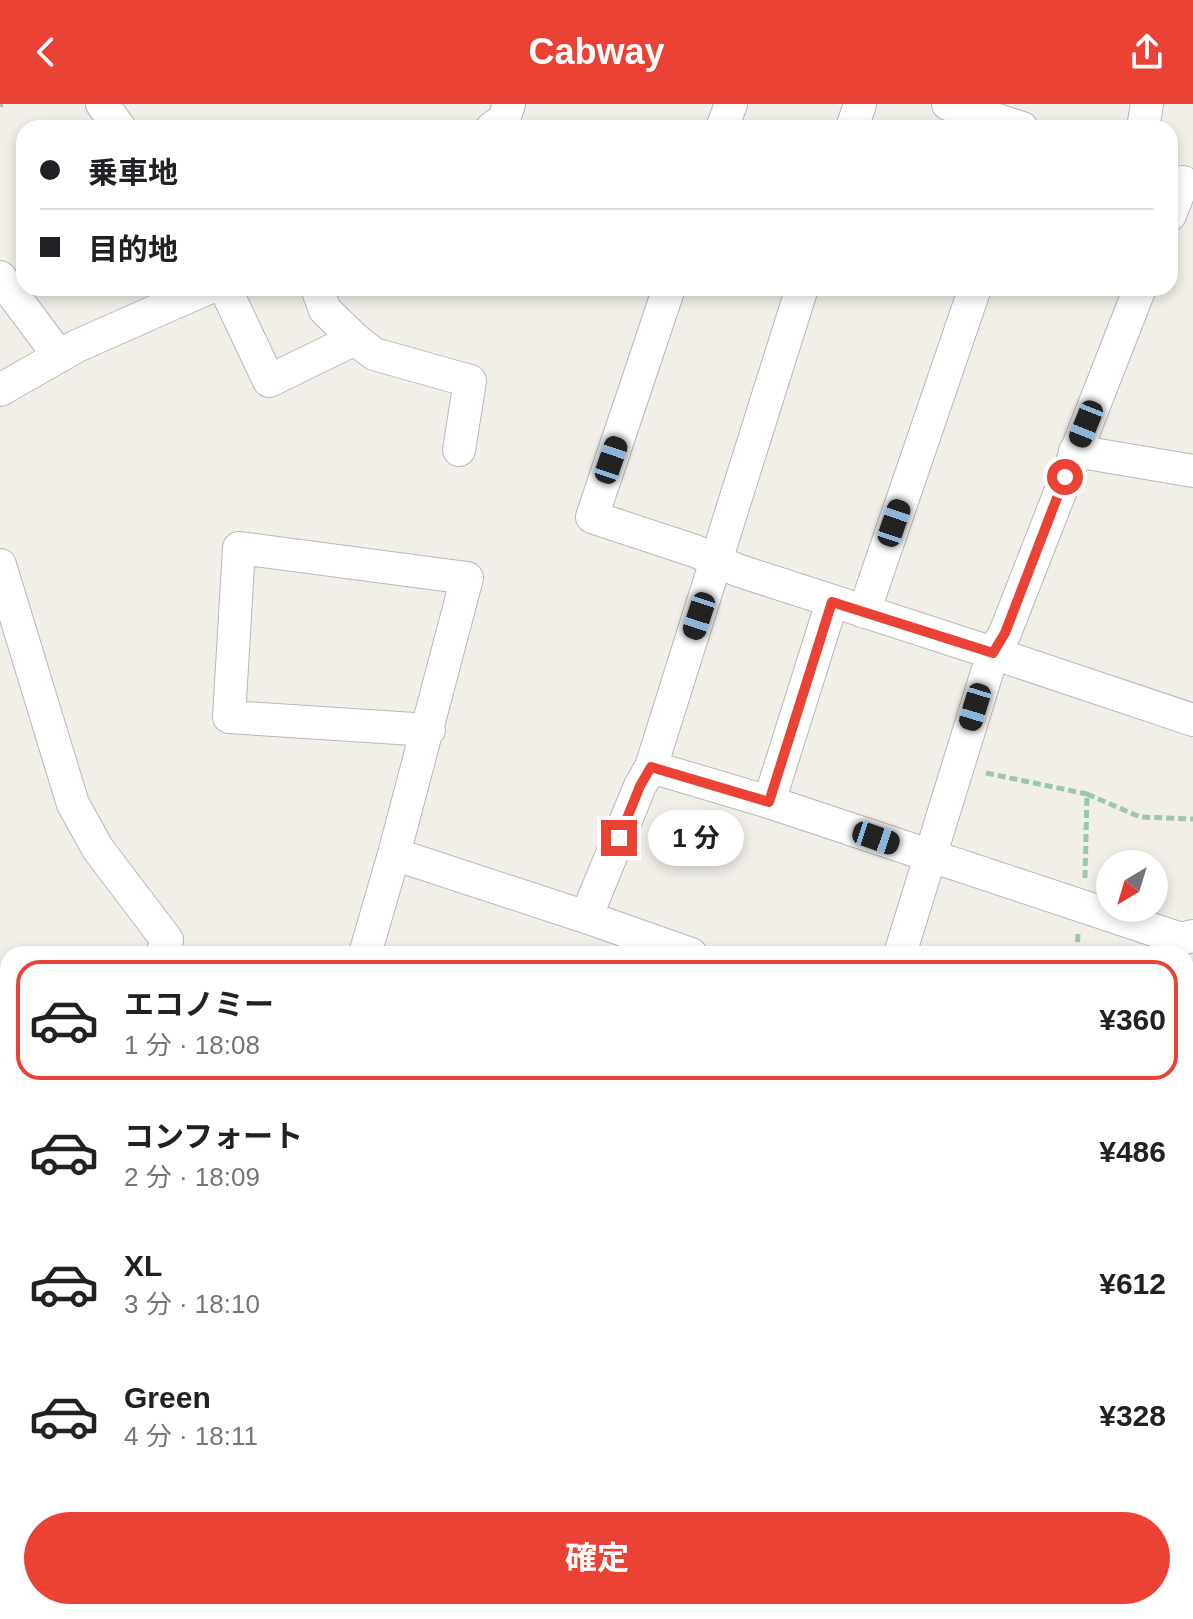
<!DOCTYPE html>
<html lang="ja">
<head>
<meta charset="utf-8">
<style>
  :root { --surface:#fff; --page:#f2f2f2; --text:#202124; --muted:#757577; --line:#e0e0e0; --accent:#ea4335 }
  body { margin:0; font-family:Helvetica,"Noto Sans JP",sans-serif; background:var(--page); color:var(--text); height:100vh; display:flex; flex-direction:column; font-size:30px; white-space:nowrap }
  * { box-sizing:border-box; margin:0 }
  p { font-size:26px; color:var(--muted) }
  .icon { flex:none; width:44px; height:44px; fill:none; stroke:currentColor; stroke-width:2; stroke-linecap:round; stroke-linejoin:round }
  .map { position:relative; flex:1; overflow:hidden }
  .drawer { position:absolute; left:0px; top:842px; width:1194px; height:674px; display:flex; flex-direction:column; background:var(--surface); border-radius:24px 24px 0 0; box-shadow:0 4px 12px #0003 }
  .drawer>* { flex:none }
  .guide { position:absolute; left:16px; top:16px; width:1162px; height:176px; border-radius:24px; box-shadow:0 4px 12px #0003; display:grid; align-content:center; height:176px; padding:0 24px; background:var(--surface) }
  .needle { width:52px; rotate:218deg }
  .buttons { position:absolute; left:1096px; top:746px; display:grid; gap:16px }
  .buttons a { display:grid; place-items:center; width:72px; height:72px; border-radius:50%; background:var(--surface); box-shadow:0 4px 12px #0003; font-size:40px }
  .end { position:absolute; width:36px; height:36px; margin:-18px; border:10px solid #ea4335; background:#fff; box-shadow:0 0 0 4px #fff }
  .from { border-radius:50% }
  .bubble { position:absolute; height:56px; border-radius:28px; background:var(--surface); box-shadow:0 4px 12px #0003; font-size:26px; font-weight:700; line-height:56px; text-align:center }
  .car { position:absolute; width:24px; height:48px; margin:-24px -12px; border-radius:10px; box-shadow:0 0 6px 2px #0007; background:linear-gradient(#222 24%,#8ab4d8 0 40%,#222 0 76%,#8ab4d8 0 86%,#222 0) }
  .guide b { display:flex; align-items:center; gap:28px; height:76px; font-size:30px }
  .guide b+b { border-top:2px solid var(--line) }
  .guide i { width:20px; height:20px; background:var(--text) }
  ul { padding:14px 0 0; list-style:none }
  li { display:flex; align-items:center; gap:24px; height:120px; margin:0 16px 12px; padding:0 8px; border:4px solid transparent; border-radius:24px }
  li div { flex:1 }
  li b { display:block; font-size:30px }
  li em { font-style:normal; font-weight:700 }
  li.current { border-color:var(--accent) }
  li>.icon { width:72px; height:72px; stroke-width:1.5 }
  .cta { display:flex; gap:16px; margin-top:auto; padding:16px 24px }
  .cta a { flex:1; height:92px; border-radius:48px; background:var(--accent); color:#fff; font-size:32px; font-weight:700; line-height:92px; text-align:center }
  header { display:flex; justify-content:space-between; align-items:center; height:104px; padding:0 24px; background:var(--accent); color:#fff; font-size:36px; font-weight:700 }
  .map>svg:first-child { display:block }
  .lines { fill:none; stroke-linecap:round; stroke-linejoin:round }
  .minor-casing { stroke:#b5b8bc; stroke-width:34 }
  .tertiary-casing { stroke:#b5b8bc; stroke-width:40 }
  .path { stroke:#9cc7a9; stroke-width:5; stroke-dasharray:8 4; stroke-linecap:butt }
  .minor { stroke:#fff; stroke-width:32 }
  .tertiary { stroke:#fff; stroke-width:38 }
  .route { stroke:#ea4335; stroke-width:10 }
</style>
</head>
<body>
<header><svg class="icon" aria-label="back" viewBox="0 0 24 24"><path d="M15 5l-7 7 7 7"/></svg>Cabway<svg class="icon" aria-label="share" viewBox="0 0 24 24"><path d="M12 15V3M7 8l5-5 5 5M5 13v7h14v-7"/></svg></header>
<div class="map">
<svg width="1193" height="1515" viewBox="0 0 1193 1515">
  <rect width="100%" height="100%" fill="#f1efe8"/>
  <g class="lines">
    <g class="minor-casing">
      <path id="minor" d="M102,0L120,24
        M948,0L1022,24
        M492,24L504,15L509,0
        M722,24L731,0
        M852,24L860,0
        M1143,24L1147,0
        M1170,111L1183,78
        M0,173L59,252
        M225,184L269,277L355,235L325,206L317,184
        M669,184L592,413L695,447L737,466L993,549L900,850
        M1140,184L1005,529L993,549L1193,616
        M355,235L374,250L470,277L459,346
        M0,286L77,242L208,184
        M1075,347L1193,367
        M0,461L73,700L98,745L167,836L162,850
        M864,508L975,184
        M429,626L229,613L239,444L467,474L394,750L586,813L640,682L651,663L802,184
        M651,663L769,698L1181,835L1193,832
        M769,698L832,498
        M586,813L691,850
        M365,850L394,750
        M1186,1072L1193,1070
        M0,1178L8,1181
        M0,1304L8,1282
        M0,1404L8,1407
        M1186,1437L1193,1443
        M261,1508L278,1515
        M882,1508L891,1515"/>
    </g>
    <g class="tertiary-casing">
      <path id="tertiary" d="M0,955L8,958
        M1186,1335L1193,1333
        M682,1515L693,1508"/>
    </g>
    <path class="path" d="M0,2L2,0
      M986,669L1087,690
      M1085,774L1087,690L1140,713L1193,715
      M1077,850L1078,829
      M1186,939H1193"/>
    <use href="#minor" class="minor"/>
    <use href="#tertiary" class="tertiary"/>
  </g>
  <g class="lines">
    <path class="route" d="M619,734L640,682L651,663L769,698L832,498L993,549L1005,529L1065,373"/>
  </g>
</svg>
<div class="buttons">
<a><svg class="needle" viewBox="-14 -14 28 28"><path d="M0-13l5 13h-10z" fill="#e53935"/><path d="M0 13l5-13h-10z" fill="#757577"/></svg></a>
</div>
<i class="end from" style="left:1065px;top:373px"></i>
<i class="end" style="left:619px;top:734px"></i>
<div class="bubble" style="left:648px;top:706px;width:96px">1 分</div>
<i class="car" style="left:1086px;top:320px;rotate:202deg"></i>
<i class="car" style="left:611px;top:356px;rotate:19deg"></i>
<i class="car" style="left:894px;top:419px;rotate:19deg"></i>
<i class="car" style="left:699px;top:512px;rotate:198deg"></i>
<i class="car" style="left:975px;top:603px;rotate:197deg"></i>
<i class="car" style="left:876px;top:734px;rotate:109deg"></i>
<div class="guide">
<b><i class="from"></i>乗車地</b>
<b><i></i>目的地</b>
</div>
<section class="drawer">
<ul>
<li class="current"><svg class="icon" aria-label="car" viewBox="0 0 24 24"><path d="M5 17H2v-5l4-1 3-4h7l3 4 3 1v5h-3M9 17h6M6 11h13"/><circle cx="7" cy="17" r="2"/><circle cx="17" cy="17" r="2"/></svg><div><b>エコノミー</b><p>1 分 · 18:08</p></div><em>¥360</em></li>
<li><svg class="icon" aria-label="car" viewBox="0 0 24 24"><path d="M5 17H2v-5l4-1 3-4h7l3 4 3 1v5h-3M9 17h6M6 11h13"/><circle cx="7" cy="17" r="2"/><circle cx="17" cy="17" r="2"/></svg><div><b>コンフォート</b><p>2 分 · 18:09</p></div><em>¥486</em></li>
<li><svg class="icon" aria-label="car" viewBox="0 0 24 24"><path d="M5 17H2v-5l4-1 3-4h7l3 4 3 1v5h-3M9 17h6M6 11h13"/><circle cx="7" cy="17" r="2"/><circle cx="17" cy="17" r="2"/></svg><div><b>XL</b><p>3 分 · 18:10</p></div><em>¥612</em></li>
<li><svg class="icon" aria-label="car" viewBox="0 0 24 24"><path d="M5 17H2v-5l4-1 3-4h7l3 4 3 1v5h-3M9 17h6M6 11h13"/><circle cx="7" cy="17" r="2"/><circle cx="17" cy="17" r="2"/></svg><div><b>Green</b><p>4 分 · 18:11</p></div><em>¥328</em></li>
</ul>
<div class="cta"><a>確定</a></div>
</section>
</div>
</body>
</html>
